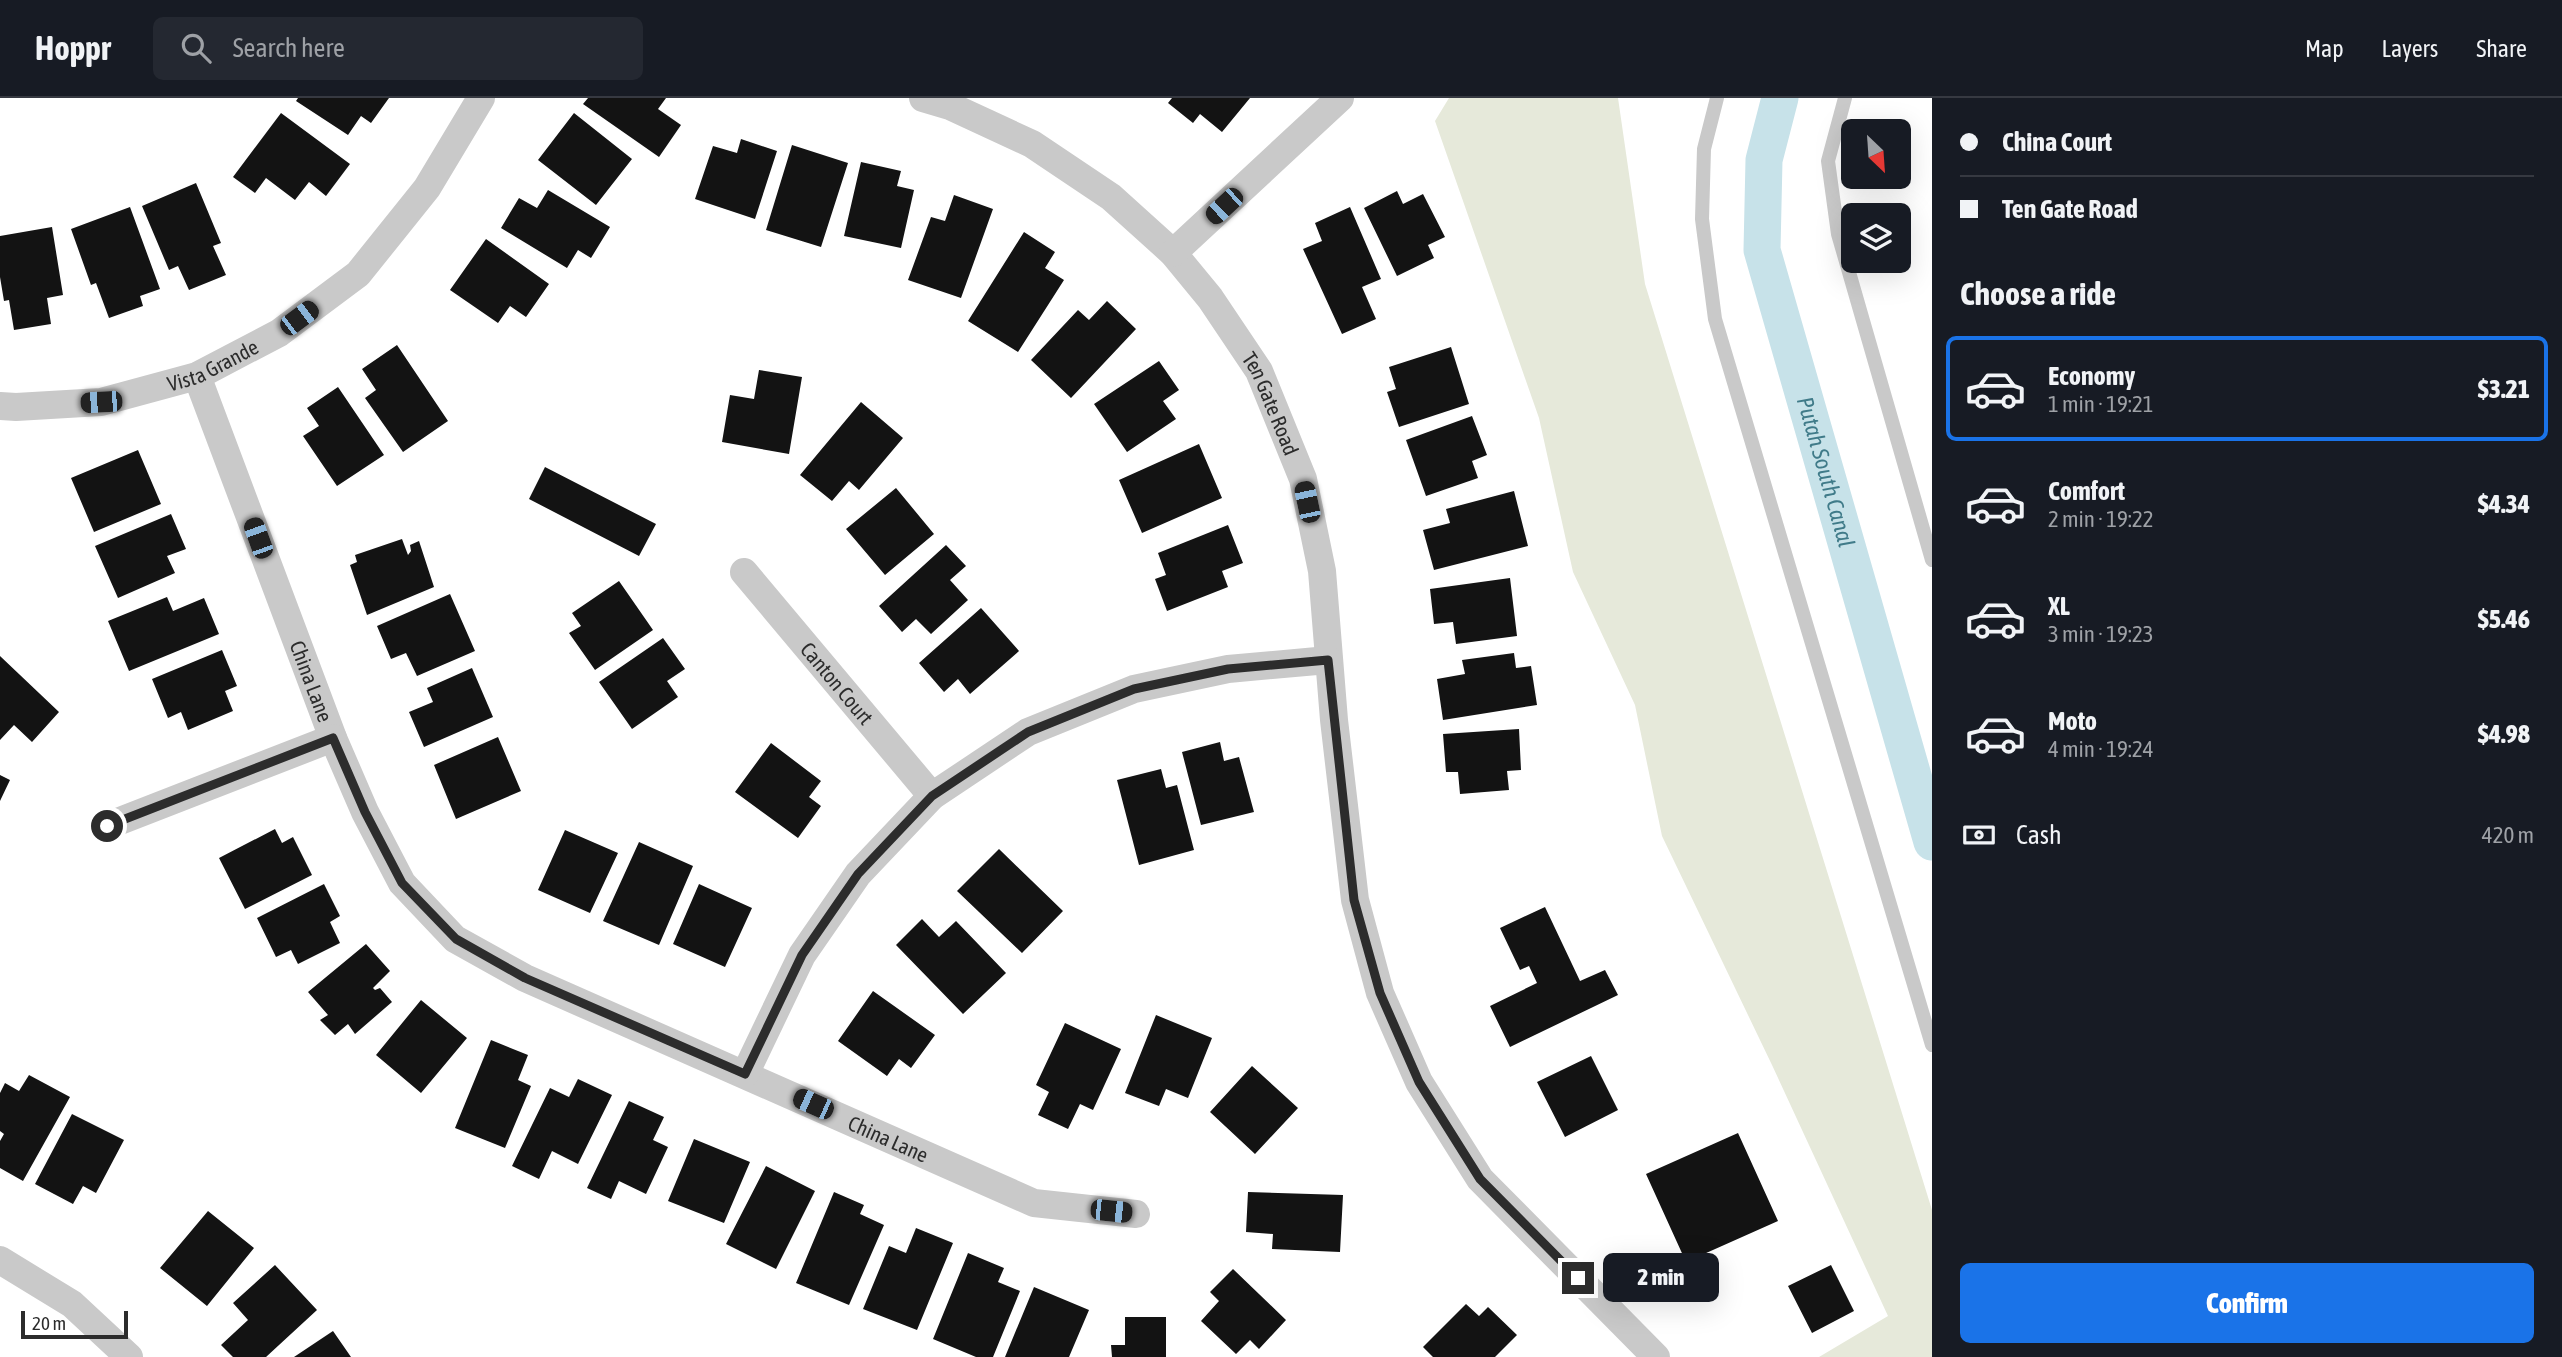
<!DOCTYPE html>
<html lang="en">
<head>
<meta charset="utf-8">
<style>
  :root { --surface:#171b24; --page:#242831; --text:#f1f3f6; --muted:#9ea1a6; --line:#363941; --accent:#1a73e8 }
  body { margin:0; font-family:"Asap Condensed",sans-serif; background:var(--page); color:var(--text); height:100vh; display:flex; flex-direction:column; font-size:26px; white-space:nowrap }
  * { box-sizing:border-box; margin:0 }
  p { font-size:23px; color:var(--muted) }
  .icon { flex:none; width:38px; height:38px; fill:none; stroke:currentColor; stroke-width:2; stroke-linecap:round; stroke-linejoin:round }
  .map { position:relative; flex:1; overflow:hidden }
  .details { display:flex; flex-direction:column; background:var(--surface); width:630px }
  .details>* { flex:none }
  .top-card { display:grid; align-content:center; height:154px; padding:0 28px; background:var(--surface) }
  .needle { width:46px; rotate:155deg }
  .fabs { position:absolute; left:1841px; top:21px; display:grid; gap:14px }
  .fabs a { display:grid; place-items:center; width:70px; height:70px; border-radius:10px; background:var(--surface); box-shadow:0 7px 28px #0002; font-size:35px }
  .scale { position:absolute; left:21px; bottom:18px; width:107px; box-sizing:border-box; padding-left:7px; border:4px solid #2c2c2c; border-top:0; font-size:19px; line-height:24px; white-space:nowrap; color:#2c2c2c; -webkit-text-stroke:5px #fff; paint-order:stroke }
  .end { position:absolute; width:32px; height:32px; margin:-16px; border:9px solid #2c2c2c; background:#fff; box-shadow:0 0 0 4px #fff }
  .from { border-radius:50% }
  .bubble { position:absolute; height:49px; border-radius:10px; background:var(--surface); box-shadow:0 7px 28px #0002; font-size:23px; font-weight:800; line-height:49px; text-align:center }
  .car { position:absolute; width:21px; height:42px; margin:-21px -10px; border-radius:9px; box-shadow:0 0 5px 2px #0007; background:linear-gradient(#222 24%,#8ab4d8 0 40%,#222 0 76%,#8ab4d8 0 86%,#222 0) }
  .top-card b { display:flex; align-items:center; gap:24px; height:66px; font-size:26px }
  .top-card b+b { border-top:2px solid var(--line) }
  .top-card i { width:18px; height:18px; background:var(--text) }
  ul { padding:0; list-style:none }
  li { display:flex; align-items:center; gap:21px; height:105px; margin:0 14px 10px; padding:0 14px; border:4px solid transparent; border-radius:10px }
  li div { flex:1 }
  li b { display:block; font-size:26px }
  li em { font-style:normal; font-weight:800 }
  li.active { border-color:var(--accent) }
  li>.icon { width:63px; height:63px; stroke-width:1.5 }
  h2 { padding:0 28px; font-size:32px; line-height:84px }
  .pay { display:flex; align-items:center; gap:18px; height:77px; padding:0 28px; font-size:26px }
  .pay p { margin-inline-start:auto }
  .button { display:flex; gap:14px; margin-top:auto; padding:14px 28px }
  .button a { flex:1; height:80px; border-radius:10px; background:var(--accent); color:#fff; font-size:28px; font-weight:800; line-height:80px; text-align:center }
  header { display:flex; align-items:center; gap:42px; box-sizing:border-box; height:98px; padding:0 35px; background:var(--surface); border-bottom:2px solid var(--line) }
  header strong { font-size:33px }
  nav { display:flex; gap:38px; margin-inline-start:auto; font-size:24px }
  .search { width:490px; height:63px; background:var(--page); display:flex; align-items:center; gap:18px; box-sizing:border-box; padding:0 24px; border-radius:10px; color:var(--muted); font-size:26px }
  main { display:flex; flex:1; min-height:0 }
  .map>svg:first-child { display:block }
  .green { fill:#e6e9da }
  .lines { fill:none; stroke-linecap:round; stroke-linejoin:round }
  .canal { stroke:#c7e2e9; stroke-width:37 }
  .building { fill:#131313 }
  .lane { stroke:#c9c9c9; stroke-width:14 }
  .street { stroke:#c9c9c9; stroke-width:28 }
  .route { stroke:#2c2c2c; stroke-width:9 }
  .labels { text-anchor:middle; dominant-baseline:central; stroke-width:7; stroke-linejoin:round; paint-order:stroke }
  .street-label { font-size:21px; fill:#2c2c2c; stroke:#fff }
  .water-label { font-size:23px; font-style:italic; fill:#407b89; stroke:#fff }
</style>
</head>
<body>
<header>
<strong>Hoppr</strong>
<div class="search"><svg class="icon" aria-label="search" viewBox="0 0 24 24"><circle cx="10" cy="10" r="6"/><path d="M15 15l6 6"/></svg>Search here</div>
<nav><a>Map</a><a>Layers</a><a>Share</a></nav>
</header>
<main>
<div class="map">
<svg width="1932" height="1259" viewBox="0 0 1932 1259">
  <rect width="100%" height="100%" fill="#fff"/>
  <path class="green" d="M1449,0H1618L1645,186L1932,1112V1259H1819L1888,1218L1772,967L1662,738L1635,607L1573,474L1539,320L1435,23Z"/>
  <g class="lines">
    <path class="canal" id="s1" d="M1780,0L1764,62L1762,152L1932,744"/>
  </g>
  <path class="building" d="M298,0H389L371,25L361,18L348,37L296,3Z
    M588,0H666L658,11L681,27L659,59L583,6Z
    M1172,0H1250L1222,34L1200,16L1193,25L1168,5Z
    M281,15L350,66L326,98L309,84L295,102L266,80L255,95L233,79Z
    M574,15L632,61L596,107L538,62Z
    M741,41L777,53L755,121L695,101L713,48L737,55Z
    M792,47L848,65L821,149L766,132Z
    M861,64L901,73L897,88L914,92L901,150L844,138Z
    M196,85L221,145L213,148L226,177L189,192L178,168L169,172L142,108Z
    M548,92L610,129L591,160L578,152L567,170L501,130L519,100L537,110Z
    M1397,93L1403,106L1423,96L1445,139L1428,147L1434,160L1397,178L1364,110Z
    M954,97L993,111L961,200L908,182L931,119L945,123Z
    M130,109L160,191L140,198L143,208L109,220L96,185L91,187L71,131Z
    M1350,109L1381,181L1362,189L1376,221L1342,236L1303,151L1322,143L1315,125Z
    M52,129L63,197L47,200L51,226L14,232L9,202L4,203L0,179V138Z
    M1024,134L1055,154L1045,170L1064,182L1018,254L968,223Z
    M486,141L549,186L526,219L510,208L498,225L450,192Z
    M1107,203L1136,231L1071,300L1031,262L1078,212L1089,222Z
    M397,247L448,323L403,354L365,300L376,292L362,271Z
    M1451,249L1469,306L1399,329L1387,294L1396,291L1389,269Z
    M1159,263L1179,292L1163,303L1176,321L1127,354L1094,306Z
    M759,272L802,279L789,356L722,344L730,297L754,301Z
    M338,289L384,357L337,388L303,338L319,328L307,310Z
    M861,304L903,340L859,392L849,383L832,403L800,377Z
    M1472,318L1487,357L1472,363L1478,380L1426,398L1406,342Z
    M1199,346L1222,400L1142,435L1119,382Z
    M138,352L161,406L94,434L71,380Z
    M545,369L656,426L639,458L529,401Z
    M896,390L934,436L885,477L846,431Z
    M1514,393L1528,448L1434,472L1423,432L1450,425L1446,411Z
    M171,416L186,451L167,458L175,475L118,500L95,448Z
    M1228,427L1243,465L1222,473L1228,489L1167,513L1155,481L1166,477L1158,455Z
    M402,441L408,457L411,453L410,447L419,443L434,489L367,517L350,467L357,464L355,457Z
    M946,447L966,468L950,482L968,502L931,536L916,521L902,534L879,508Z
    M1510,480L1517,538L1456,546L1453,524L1434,526L1430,491Z
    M619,483L653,532L595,572L569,535L581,528L572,515Z
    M450,496L475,553L417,578L406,555L391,561L377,528Z
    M167,499L173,513L204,500L219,536L129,573L108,523Z
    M981,510L1019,553L970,596L958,581L944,594L919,565Z
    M663,540L685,571L667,583L678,599L632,631L599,584Z
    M222,552L237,588L225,593L233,613L188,632L181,614L168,620L152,581Z
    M1514,555L1516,570L1531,568L1537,607L1443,622L1437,581L1465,576L1462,562Z
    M0,558L59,614L32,644L14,627L0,642Z
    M472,570L493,619L424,649L409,614L433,604L427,590Z
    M1519,631L1521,672L1507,673L1509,692L1460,696L1458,674H1446L1443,636Z
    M498,639L521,693L456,721L434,667Z
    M1220,644L1224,663L1239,659L1254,714L1201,727L1182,654Z
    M771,645L821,683L809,699L821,708L798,740L735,694Z
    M1161,671L1166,690L1177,687L1194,752L1139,767L1117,682Z
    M0,677L10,682L0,703Z
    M275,731L282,745L293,739L312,777L245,811L219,760Z
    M565,732L618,755L590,815L538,792Z
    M639,744L693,768L659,847L603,823Z
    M999,751L1063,813L1022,855L957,793Z
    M324,786L340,818L330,824L340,845L298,866L291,852L276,859L257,820Z
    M699,786L752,810L725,869L673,846Z
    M1545,809L1580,883L1605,872L1618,897L1510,949L1490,908L1537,885L1529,868L1520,872L1500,830Z
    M922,821L939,839L956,823L1006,875L963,916L896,847Z
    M366,846L390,873L373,890L375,892L380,890L392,904L355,936L348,926L335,937L320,922L328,917L308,894Z
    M873,893L935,937L911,970L899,961L887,978L838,943Z
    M421,902L467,940L421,995L376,957Z
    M1156,917L1212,940L1188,1000L1166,991L1159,1008L1125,995Z
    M1065,925L1121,951L1093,1012L1080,1006L1068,1031L1038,1017L1049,994L1036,987Z
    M491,942L528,957L518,982L531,988L505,1050L455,1030Z
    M1591,958L1618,1012L1565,1039L1537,984Z
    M1252,968L1298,1010L1255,1056L1210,1014Z
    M29,977L70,999L23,1083L0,1070V1043L4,1036L0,1033V995L5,985L19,993Z
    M578,981L612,997L578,1066L552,1053L539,1081L512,1068L550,990L569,999Z
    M629,1003L664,1019L653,1042L668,1049L646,1096L619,1083L611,1101L587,1090Z
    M72,1016L124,1042L96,1095L83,1088L73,1106L35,1086Z
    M1738,1035L1778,1123L1686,1164L1646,1076Z
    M694,1041L750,1064L724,1125L668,1103Z
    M766,1068L815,1093L776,1171L726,1146Z
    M834,1094L864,1107L860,1116L884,1127L849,1207L796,1185Z
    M1248,1094L1343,1097L1340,1154L1272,1151L1273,1136L1246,1134Z
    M208,1113L254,1150L207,1208L160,1170Z
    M916,1130L953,1145L917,1232L863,1211L889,1148L906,1155Z
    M968,1155L1004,1170L998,1184L1020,1193L993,1259H976L933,1241Z
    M275,1167L317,1212L266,1259H233L221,1247L248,1222L233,1205Z
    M1831,1167L1854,1213L1812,1235L1788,1188Z
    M1233,1171L1286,1222L1259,1251L1250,1242L1236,1256L1201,1223L1219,1203L1210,1194Z
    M1034,1189L1089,1212L1069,1259H1005Z
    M1466,1206L1479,1218L1488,1209L1517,1237L1495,1259H1433L1423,1249Z
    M1125,1219H1166V1259H1112L1111,1247H1125Z
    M333,1233L351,1259H294Z"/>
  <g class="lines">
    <path class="lane" d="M1717,0L1704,51L1702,121L1715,221L1932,947
      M1845,0L1828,63L1838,136L1932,462"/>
    <g class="street">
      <path id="s2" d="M923,0L950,8L1032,46L1111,99L1173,155L1210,200L1259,273L1303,381L1322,473L1334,622L1355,802L1380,895L1419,984L1480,1081L1656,1259"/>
      <path d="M1173,155L1340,0"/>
      <path id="s3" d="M197,278L333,640L365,714L402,785L455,841L525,880L1034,1105L1136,1116"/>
      <path id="s4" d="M0,308L16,309L101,304L197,278L279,235L358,176L427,90L481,0"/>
      <path id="s5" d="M744,474L932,698"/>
      <path d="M107,728L333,640"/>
      <path d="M745,976L802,857L858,776L932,698L1028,634L1134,591L1228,571L1328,562"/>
      <path d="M0,1162L72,1206L129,1259"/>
    </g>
  </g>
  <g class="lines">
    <path class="route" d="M107,728L333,640L365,714L402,785L456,841L525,880L745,976L802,857L858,776L932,698L1028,634L1134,591L1228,571L1328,562L1354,802L1380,895L1419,984L1480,1081L1578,1180"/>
  </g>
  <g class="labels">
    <g class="street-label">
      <text stroke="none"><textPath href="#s4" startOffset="219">Vista Grande</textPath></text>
      <text stroke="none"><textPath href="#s2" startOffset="478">Ten Gate Road</textPath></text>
      <text stroke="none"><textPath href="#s3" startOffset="326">China Lane</textPath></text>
      <text stroke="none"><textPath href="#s5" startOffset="145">Canton Court</textPath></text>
      <text stroke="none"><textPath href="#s3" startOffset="1102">China Lane</textPath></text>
    </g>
    <g class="water-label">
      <text stroke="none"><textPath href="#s1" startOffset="385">Putah South Canal</textPath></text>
    </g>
  </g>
</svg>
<div class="fabs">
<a><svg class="needle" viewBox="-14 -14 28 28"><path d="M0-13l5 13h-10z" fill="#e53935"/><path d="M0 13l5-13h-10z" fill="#9ea1a6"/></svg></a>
<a><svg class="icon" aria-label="layers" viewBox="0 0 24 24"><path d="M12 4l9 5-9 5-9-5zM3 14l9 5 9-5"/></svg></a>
</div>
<div class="scale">20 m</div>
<i class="end from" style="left:107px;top:728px"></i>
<i class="end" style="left:1578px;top:1180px"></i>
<div class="bubble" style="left:1603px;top:1155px;width:116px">2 min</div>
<i class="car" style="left:1224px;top:108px;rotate:227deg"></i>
<i class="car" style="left:299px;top:220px;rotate:53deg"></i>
<i class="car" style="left:101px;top:304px;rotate:267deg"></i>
<i class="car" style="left:1307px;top:404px;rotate:348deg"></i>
<i class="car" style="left:258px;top:440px;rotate:340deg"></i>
<i class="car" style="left:813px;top:1006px;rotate:294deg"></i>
<i class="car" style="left:1111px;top:1113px;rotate:96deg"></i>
</div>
<section class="details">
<div class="top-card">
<b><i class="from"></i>China Court</b>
<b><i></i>Ten Gate Road</b>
</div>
<h2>Choose a ride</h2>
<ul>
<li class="active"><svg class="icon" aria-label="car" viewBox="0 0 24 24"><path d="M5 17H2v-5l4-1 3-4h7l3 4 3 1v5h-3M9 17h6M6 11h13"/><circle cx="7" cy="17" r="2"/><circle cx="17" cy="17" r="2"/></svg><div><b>Economy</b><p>1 min · 19:21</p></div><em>$3.21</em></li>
<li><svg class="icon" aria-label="car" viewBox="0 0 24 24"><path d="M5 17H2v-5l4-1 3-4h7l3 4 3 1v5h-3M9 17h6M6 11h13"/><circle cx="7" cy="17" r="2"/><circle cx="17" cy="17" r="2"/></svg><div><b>Comfort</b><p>2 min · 19:22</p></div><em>$4.34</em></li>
<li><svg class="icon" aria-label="car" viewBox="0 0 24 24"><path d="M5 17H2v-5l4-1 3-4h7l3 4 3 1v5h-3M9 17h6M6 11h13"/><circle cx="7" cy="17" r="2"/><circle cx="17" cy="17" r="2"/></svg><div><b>XL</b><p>3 min · 19:23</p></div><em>$5.46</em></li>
<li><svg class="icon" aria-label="car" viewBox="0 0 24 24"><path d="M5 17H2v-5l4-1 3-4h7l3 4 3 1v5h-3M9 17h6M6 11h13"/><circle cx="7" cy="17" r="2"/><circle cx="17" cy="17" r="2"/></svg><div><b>Moto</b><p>4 min · 19:24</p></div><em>$4.98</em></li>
</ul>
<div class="pay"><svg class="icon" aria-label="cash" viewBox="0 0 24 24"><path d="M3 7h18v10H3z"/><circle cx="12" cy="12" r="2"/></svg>Cash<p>420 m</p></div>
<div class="button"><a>Confirm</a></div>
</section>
</main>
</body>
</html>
